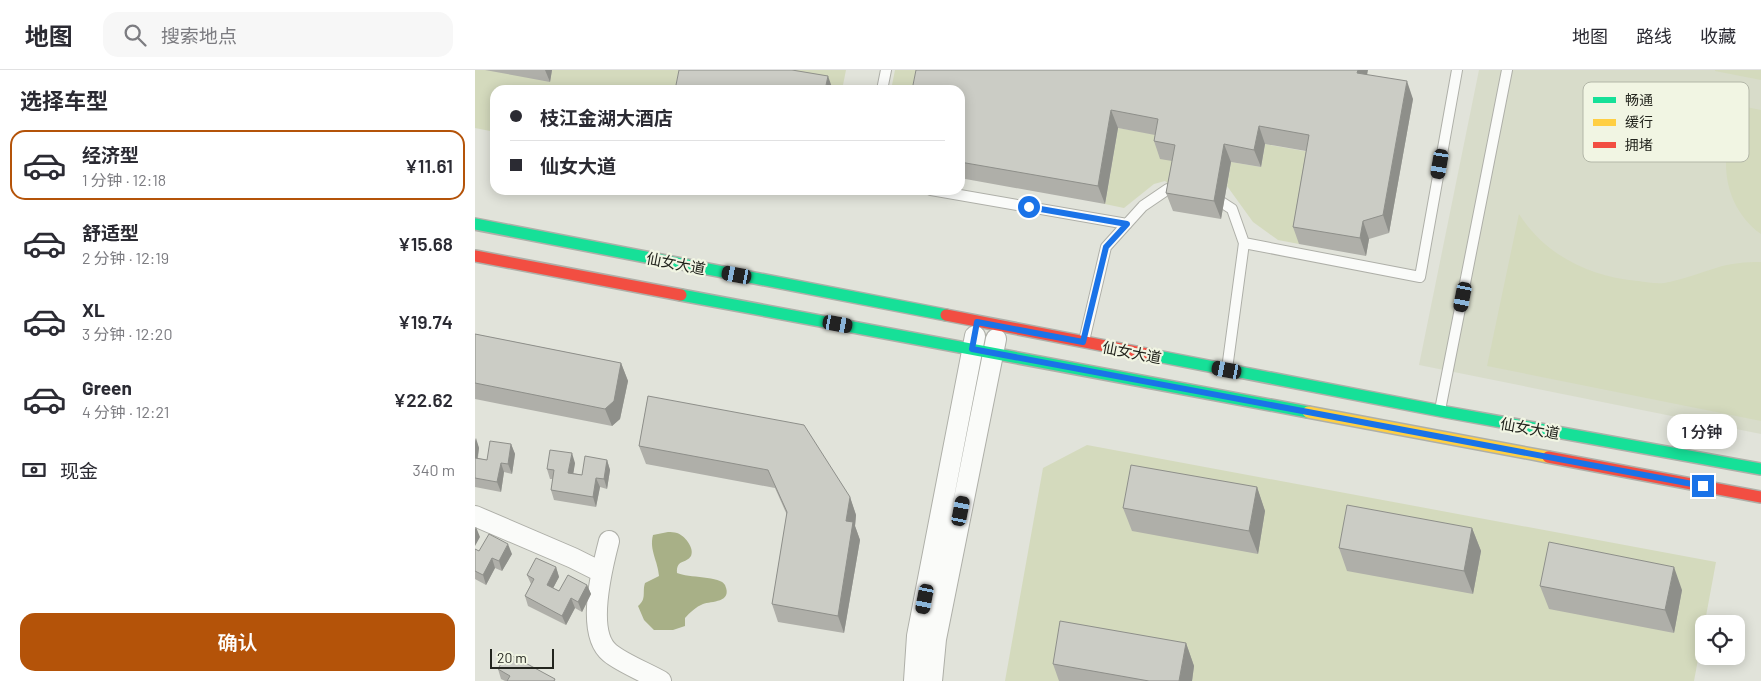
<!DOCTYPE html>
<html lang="zh">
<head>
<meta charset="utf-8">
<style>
  :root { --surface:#fff; --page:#f7f7f7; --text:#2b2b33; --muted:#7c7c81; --line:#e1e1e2; --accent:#b45309 }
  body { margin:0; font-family:Barlow,"Noto Sans SC",sans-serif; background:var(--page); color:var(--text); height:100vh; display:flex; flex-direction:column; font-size:19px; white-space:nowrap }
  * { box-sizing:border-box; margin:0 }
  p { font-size:16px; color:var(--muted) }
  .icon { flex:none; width:28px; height:28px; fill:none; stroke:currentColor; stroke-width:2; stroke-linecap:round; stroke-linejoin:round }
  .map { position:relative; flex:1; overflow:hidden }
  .sheet { display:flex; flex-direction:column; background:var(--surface); width:475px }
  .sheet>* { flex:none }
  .banner { position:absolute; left:15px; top:15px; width:475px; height:110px; border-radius:15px; box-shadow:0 2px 12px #0003; display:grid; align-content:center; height:110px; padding:0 20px; background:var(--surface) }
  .tools { position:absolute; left:1220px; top:545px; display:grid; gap:10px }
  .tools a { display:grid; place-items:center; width:50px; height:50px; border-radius:10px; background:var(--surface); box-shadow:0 2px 12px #0003; font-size:25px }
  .scale { position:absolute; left:15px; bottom:12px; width:64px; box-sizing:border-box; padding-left:5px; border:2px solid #23251e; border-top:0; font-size:14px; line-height:18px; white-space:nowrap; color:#23251e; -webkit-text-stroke:4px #f1f5e3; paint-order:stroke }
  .end { position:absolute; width:22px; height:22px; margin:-11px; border:6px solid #1a73e8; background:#fff; box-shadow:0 0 0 2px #fff }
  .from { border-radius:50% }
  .bubble { position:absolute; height:35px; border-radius:15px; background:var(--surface); box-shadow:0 2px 12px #0003; font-size:16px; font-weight:600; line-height:35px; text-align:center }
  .car { position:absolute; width:15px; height:30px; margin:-15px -8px; border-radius:6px; box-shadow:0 0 4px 1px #0007; background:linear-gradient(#222 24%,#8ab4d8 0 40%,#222 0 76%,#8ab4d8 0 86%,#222 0) }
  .banner b { display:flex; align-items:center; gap:18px; height:48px; font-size:19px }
  .banner b+b { border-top:1px solid var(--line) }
  .banner i { width:12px; height:12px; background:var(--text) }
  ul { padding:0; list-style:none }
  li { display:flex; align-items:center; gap:15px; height:70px; margin:0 10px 8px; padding:0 10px; border:2px solid transparent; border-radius:15px }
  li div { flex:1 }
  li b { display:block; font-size:19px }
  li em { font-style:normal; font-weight:600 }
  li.selected { border-color:var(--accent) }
  li>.icon { width:45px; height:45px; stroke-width:1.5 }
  h2 { padding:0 20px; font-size:22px; line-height:60px }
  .pay { display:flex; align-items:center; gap:12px; height:55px; padding:0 20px; font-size:19px }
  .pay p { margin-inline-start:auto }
  .primary-button { display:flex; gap:10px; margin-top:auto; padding:10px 20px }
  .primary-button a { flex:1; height:58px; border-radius:15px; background:var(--accent); color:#fff; font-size:20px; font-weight:600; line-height:58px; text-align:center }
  header { display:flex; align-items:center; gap:30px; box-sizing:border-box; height:70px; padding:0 25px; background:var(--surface); border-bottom:1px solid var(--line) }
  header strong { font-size:24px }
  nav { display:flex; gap:28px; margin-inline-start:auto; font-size:18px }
  .search { width:350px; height:45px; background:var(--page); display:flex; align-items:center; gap:12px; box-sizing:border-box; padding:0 18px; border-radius:15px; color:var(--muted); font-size:19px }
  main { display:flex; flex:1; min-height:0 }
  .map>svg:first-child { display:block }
  .built { fill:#d8dcca }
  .green { fill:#d4dabd }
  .water { fill:#a8b087 }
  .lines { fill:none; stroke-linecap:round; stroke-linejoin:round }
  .lane-casing { stroke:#aeafa8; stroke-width:12 }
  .street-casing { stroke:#aeafa8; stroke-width:22 }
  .fast-casing { stroke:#aeafa8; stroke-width:14 }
  .slow-casing { stroke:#aeafa8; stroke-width:14 }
  .jam-casing { stroke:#aeafa8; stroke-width:14 }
  .lane { stroke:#fafbf9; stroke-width:10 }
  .street { stroke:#fafbf9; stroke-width:20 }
  .fast { stroke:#16e098; stroke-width:11 }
  .slow { stroke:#ffcf43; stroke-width:11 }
  .jam { stroke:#f24e42; stroke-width:11 }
  .wall { fill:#afafa9 }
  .shaded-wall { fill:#8e8f8a }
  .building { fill:#cbccc5; stroke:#8e8f8a }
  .route { stroke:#1a73e8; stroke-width:6 }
  .labels { text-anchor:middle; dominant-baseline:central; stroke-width:4.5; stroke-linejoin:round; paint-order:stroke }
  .street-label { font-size:15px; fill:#23251e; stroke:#f1f5e3 }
  .key { fill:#f1f5e3; stroke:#b3b7a8; stroke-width:1 }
  .key-label { font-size:14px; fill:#23251e }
</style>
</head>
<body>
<header>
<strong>地图</strong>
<div class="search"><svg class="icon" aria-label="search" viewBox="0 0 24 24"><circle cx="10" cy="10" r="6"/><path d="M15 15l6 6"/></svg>搜索地点</div>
<nav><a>地图</a><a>路线</a><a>收藏</a></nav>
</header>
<main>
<section class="sheet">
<h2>选择车型</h2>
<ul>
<li class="selected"><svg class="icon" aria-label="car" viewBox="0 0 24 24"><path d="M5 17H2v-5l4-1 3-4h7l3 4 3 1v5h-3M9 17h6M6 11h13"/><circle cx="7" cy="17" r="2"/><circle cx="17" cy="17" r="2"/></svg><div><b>经济型</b><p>1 分钟 · 12:18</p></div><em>¥11.61</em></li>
<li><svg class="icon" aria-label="car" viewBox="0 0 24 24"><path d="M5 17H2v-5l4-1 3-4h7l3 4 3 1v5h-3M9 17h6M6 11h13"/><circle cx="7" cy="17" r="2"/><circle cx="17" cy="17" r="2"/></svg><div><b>舒适型</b><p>2 分钟 · 12:19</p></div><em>¥15.68</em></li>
<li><svg class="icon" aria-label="car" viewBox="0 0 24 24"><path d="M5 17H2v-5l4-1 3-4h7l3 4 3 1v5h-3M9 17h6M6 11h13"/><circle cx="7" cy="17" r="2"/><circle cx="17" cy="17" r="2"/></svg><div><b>XL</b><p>3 分钟 · 12:20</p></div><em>¥19.74</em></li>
<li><svg class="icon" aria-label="car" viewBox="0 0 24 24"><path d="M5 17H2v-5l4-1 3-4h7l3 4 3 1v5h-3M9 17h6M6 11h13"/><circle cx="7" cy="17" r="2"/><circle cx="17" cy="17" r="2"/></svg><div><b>Green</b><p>4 分钟 · 12:21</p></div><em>¥22.62</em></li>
</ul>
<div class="pay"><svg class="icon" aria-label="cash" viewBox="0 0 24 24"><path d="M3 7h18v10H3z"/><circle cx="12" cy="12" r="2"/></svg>现金<p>340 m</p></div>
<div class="primary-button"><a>确认</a></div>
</section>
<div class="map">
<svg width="1286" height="611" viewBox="0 0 1286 611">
  <rect width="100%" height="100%" fill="#e1e3da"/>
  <path class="built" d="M1004,0H1286V364L944,295Z"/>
  <path class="green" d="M0,0H371L367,20H20V62L0,58Z
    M420,0H450L447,20H416Z
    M1240,0H1286V10L1240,1Z
    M1266,36L1286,40V164C1244,133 1243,79 1266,36Z
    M643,58L689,66L706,93L696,116L690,111L679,114L649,138L630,134Z
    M790,74L840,83L824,174L803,170L778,152L752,116L756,92L786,97Z
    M1044,144C1070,185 1115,207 1163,211C1171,212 1181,214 1189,213C1207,210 1224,203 1241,198C1255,193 1271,192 1286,192V351L1012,296Z
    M612,375L1241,492L1219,611H530L568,398Z"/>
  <path class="water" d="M193,462C196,462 199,462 202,463C209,465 220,478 216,486C211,494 201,489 202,503C213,508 246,506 250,515C258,533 236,531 228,534C221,537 215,542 210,548V556L198,560H179L169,550L163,536C172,529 167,522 170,513L184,506C183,491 174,480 178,465Z"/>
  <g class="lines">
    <g class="lane-casing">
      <path id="lane" d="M407,20L411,0
        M456,120L652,154
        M737,126L757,139L769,173L752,299
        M769,173L945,207L982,0
        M609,271L631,177L668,136L693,119H704
        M965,340L1032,0"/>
    </g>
    <g class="street-casing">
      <path id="street" d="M0,446L98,488L126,502
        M134,471C127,498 110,563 135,583C147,593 172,603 186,611
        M439,611L442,566L500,266
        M457,611L461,569L521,269"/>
    </g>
    <g class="fast-casing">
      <path id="fast" d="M0,154L471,245
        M206,225L833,342
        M677,285L971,342L1286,399"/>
    </g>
    <g class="slow-casing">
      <path id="slow" d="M833,342L1073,387"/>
    </g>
    <g class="jam-casing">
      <path id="jam" d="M0,186L206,225
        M471,245L677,285
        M1073,387L1286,427"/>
    </g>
    <use href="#lane" class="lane"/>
    <use href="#street" class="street"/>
    <use href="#fast" class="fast"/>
    <use href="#slow" class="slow"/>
    <use href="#jam" class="jam"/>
  </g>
  <path class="wall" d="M10,0H77L75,12Z
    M892,5L938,29L914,163L894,169L891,186L824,174L818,157L831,81L790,74L786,97L756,92L746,149L698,141L691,123L697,91L685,89L679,71L680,65L643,58L630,134L485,108V20Z
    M0,264L146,293L153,311L145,349L137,356L0,329Z
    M173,326L375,427L381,445L380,456L385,470L369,563L303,552L297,534L312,445L300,418L171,394L164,376Z
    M0,368L4,378L3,388L12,390L36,374L40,384L37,404L29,402L26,422L0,417Z
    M132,390L135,400L132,419L125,417L121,437L79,430L76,420L78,409H75L72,399L100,393L98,403L107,405Z
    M782,417L790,441L783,484L657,461L648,438Z
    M997,458L1006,481L998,524L872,501L864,478Z
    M0,479L4,481L37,484L27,501L20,498L11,515L0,509Z
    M81,497L84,507L78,518L84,521L112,515L116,524L107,542L100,538L91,555L53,536L50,526L56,514L52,505Z
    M1065,516L1207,520L1199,563L1074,539Z
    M711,573L719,596L717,611H584L578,594Z
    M23,599L81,611H30L26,609Z"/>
  <path class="shaded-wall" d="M70,0H77L75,12Z
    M883,0H893L889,21L882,3Z
    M353,6L358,20H350Z
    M932,11L938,29L914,163L908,145Z
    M636,40L643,58L630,134L623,116Z
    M784,56L790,74L786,97L779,80Z
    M749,74L756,92L746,149L739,131Z
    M888,151L894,169L891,186L885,168Z
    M146,293L153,311L145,349L137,356L130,339Z
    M1,368L4,378L1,397L0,394V373Z
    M36,374L40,384L37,404L33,394Z
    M97,383L100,393L97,412L93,403Z
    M132,390L135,400L132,419L129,409Z
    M26,393L29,402L26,422L22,412Z
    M121,408L125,417L121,437L118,427Z
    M782,417L790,441L783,484L774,461Z
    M375,427L381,445L380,456L385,470L369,563L363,546L371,451Z
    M1,457L5,467L0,476V459Z
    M997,458L1006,481L998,524L989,501Z
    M33,474L37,484L27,501L24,491Z
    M17,488L20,498L11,515L8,505Z
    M81,497L84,507L75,524L72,515Z
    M1199,497L1207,520L1199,563L1190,540Z
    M112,515L116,524L107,542L103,532Z
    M96,528L100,538L91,555L87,546Z
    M711,573L719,596L717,611H704Z"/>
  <path class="building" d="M204,0H317L353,6L350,20H200Z
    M441,0H883L882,3L932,11L908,145L888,151L885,168L818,157L834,65L784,56L779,80L749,74L739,131L691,123L700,75L679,71L683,49L636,40L623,116L485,92V20H437Z
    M0,264L146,293L139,331L130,339L0,313Z
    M173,326L329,355L375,427L371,451L378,452L363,546L297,534L312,442L293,400L164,376Z
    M15,371L36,374L33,394L26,393L22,412L0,408V388L12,390Z
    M75,380L97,383L93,403L107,405L110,386L132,390L129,409L121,408L118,427L76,420L79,400L72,399Z
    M656,395L782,417L774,461L648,438Z
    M872,435L997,458L989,501L864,478Z
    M14,464L33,474L24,491L17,488L8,505L0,501V479L4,481Z
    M1074,472L1199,497L1190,540L1065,516Z
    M61,488L81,497L72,515L84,521L93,505L112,515L103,532L96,528L87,546L50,526L59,509L52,505Z
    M585,551L711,573L704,611H674L578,594Z
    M32,583L80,609L79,611H32L35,606L23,599Z"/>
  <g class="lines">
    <path class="route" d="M554,137L652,154L631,177L608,272L502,252L497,279L1228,416"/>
  </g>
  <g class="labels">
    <g class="street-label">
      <text transform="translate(201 193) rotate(11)">仙女大道</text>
      <text transform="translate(657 282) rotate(11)">仙女大道</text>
      <text transform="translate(1055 358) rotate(10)">仙女大道</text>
    </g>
  </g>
  <rect x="1108" y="12" width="166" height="80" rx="8" class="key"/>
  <rect x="1118" y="27" width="23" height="6" fill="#16e098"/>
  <rect x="1118" y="49" width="23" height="7" fill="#ffcf43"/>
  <rect x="1118" y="72" width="23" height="6" fill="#f24e42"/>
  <g class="key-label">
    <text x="1150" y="35">畅通</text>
    <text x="1150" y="57">缓行</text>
    <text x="1150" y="80">拥堵</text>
  </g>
</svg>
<div class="tools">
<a><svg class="icon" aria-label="locate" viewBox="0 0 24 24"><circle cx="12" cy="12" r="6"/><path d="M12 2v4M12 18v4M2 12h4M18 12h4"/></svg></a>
</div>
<div class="scale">20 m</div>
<i class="end from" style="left:554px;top:137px"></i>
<i class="end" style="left:1228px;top:416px"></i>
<div class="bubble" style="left:1192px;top:344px;width:70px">1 分钟</div>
<i class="car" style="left:965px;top:94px;rotate:190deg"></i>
<i class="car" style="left:262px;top:205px;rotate:281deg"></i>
<i class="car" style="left:988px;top:227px;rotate:191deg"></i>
<i class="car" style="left:363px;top:254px;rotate:100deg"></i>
<i class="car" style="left:752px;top:300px;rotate:281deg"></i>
<i class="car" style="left:486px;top:441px;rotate:11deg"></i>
<i class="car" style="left:450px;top:529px;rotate:191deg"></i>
<div class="banner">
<b><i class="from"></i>枝江金湖大酒店</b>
<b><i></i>仙女大道</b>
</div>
</div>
</main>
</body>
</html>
